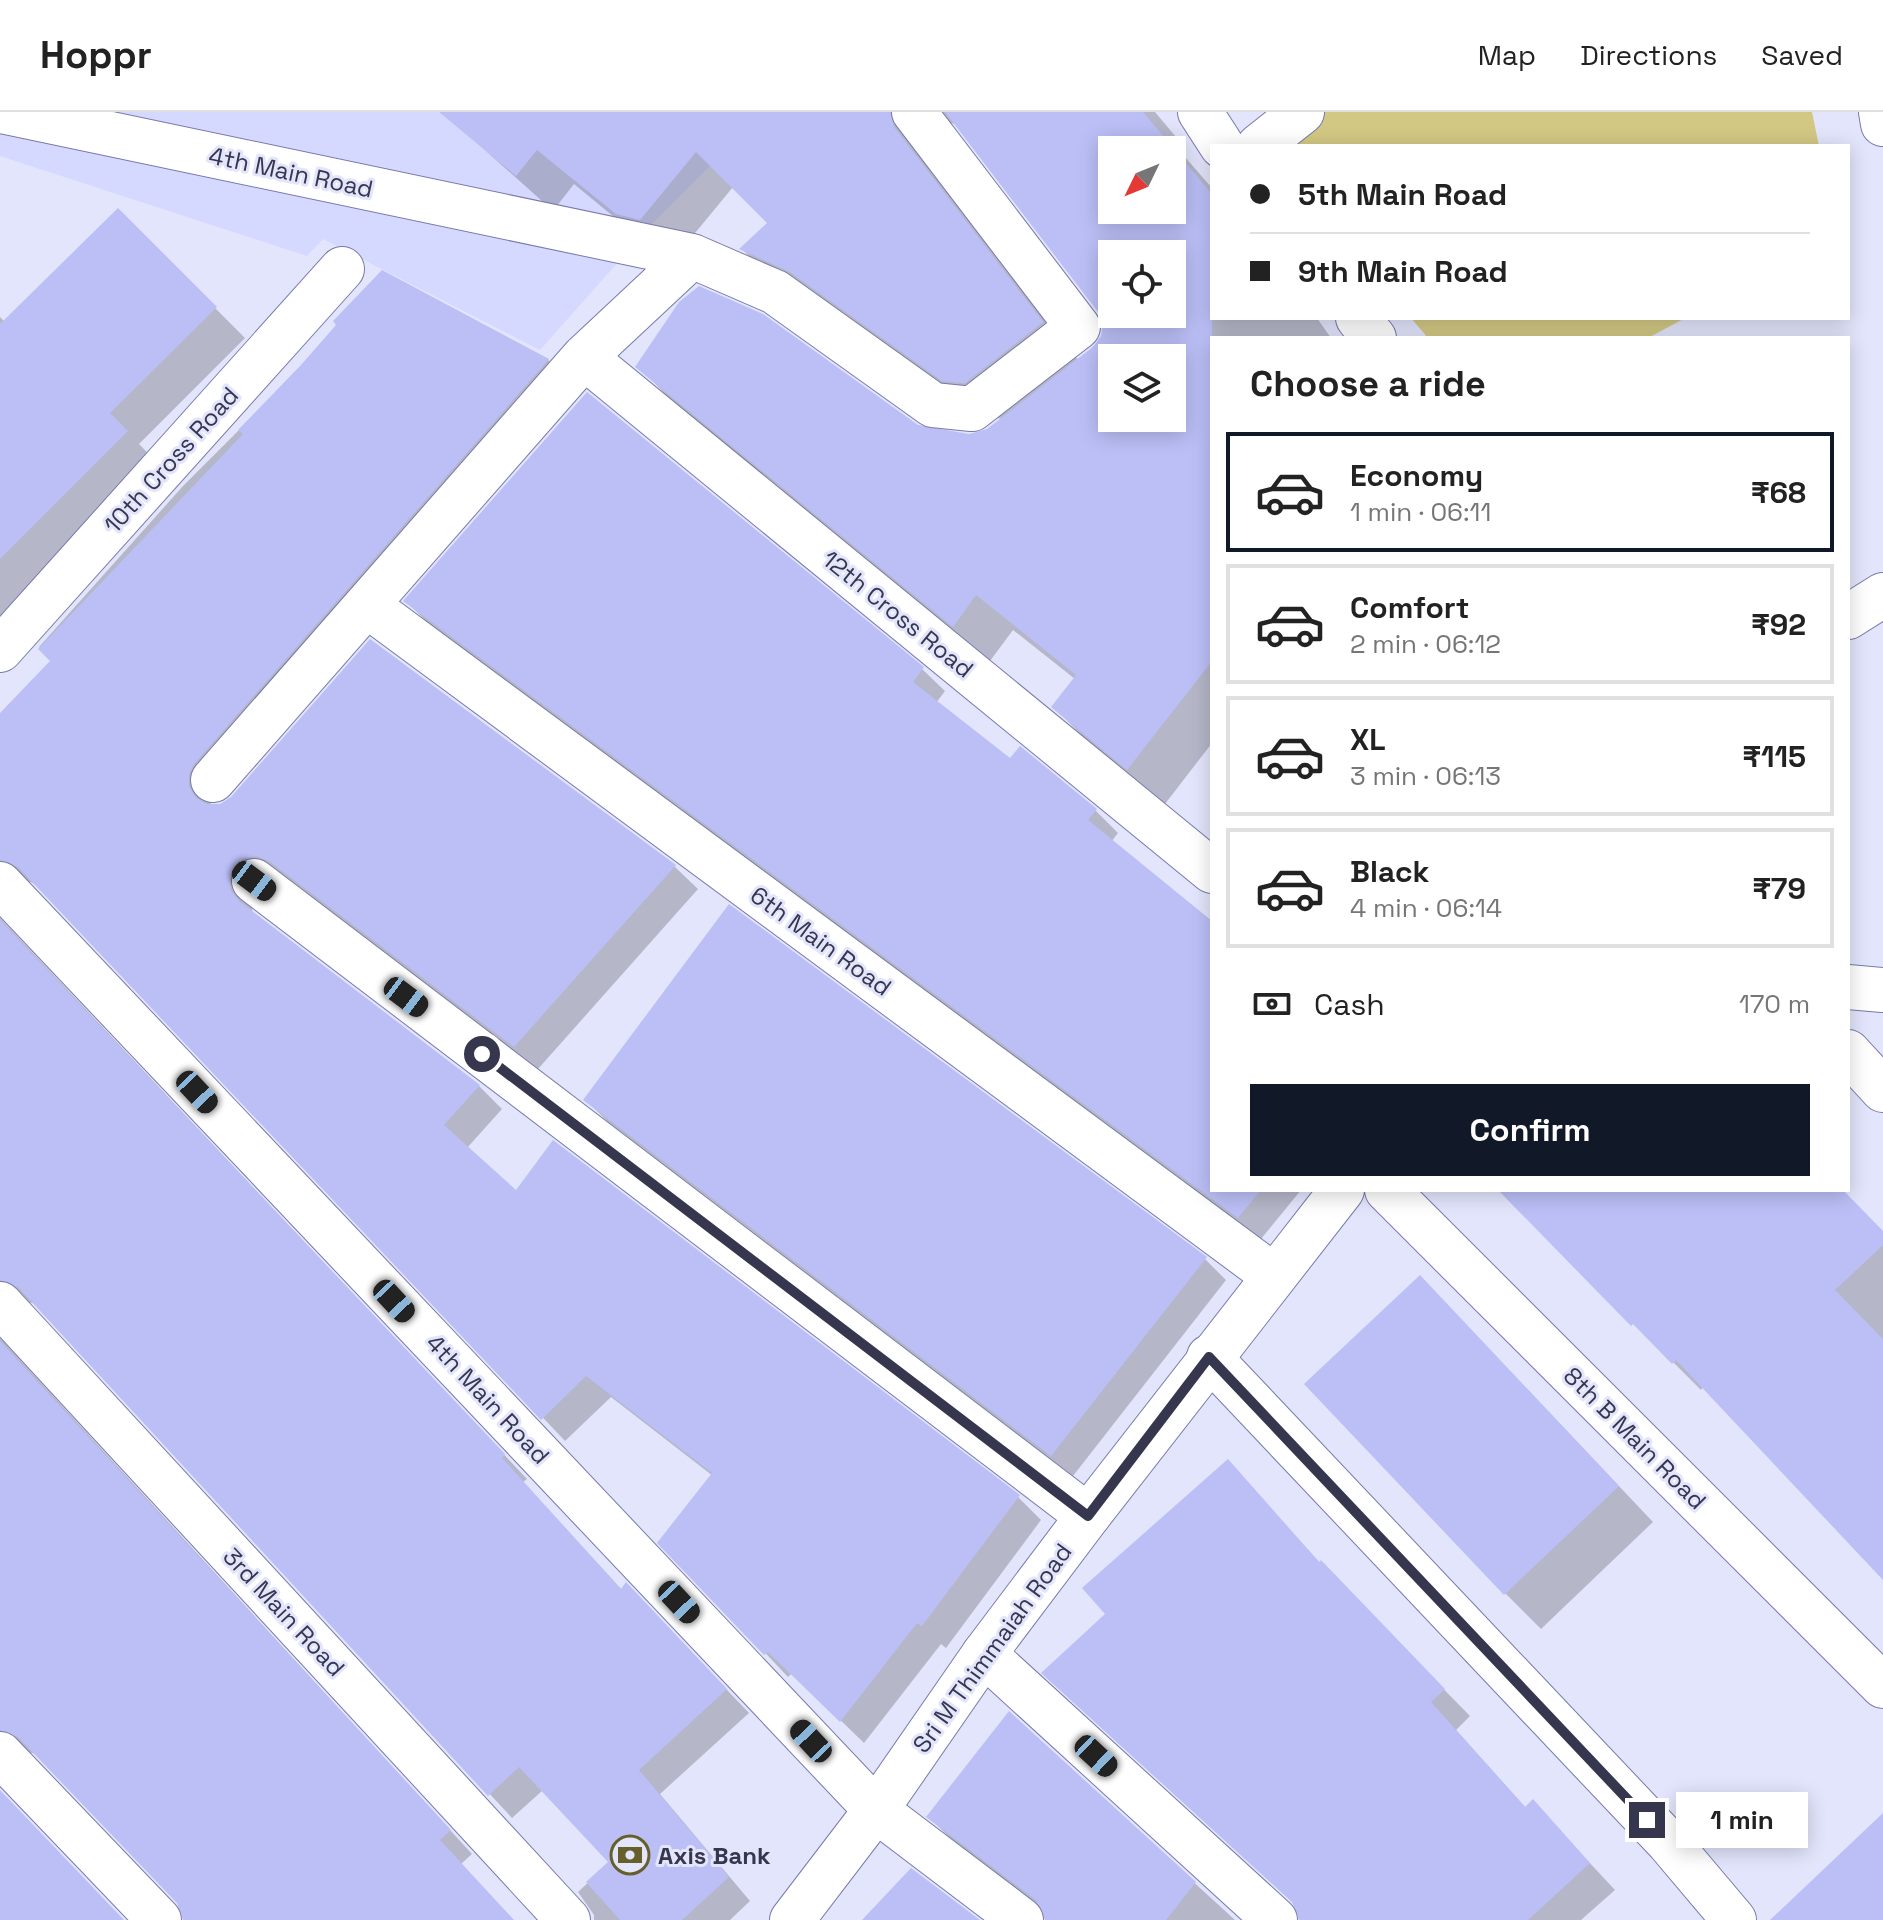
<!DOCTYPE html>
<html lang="en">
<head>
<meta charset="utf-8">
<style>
  :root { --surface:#fff; --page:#f6f6f6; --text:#222; --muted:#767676; --line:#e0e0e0; --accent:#111827 }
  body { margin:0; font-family:"Space Grotesk",sans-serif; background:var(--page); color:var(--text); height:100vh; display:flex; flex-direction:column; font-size:30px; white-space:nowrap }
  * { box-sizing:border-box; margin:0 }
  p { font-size:26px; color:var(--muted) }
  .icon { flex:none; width:44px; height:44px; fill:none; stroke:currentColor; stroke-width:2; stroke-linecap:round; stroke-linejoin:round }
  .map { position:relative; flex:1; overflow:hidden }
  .sheet { position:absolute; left:1210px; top:224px; width:640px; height:856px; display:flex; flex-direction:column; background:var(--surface); border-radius:0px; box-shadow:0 4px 20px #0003 }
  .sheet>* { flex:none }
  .hud { position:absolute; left:1210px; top:32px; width:640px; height:176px; border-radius:0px; box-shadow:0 4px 20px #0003; display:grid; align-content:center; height:176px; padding:0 40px; background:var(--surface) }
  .needle { width:52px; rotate:227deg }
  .controls { position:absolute; left:1098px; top:24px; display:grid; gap:16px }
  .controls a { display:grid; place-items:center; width:88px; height:88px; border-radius:0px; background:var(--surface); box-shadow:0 4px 20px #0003; font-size:40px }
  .end { position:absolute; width:36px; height:36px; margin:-18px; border:10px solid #36374e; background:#fff; box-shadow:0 0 0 4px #fff }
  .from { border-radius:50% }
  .bubble { position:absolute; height:56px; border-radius:0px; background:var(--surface); box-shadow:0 4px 20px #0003; font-size:26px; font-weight:700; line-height:56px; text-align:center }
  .car { position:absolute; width:24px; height:48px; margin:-24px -12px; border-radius:10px; box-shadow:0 0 6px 2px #0007; background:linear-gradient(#222 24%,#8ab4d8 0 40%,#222 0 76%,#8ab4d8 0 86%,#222 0) }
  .hud b { display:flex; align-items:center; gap:28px; height:76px; font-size:30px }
  .hud b+b { border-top:2px solid var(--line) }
  .hud i { width:20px; height:20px; background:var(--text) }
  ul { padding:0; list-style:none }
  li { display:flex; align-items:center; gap:24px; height:120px; margin:0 16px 12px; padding:0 24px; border:4px solid var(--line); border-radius:0px }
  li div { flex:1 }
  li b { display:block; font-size:30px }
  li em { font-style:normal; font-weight:700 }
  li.current { border-color:var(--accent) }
  li>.icon { width:72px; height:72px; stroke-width:1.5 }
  h2 { padding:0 40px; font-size:36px; line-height:96px }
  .pay { display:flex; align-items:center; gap:20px; height:88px; padding:0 40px; font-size:30px }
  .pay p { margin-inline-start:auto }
  .action { display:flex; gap:16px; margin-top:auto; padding:16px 40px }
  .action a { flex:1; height:92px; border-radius:0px; background:var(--accent); color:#fff; font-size:32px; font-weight:700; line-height:92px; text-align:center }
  header { display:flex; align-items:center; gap:48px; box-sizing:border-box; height:112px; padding:0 40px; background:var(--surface); border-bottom:2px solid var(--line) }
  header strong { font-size:38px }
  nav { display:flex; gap:44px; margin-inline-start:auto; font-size:28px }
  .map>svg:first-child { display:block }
  .built { fill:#d6d9ff }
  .green { fill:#d2c883 }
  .shadow { fill:#0003; fill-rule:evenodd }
  .building { fill:#bbbff6; fill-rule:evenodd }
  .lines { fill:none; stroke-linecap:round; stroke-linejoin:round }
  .minor-casing { stroke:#777aac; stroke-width:46 }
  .tertiary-casing { stroke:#777aac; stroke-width:46 }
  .minor { stroke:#fff; stroke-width:44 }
  .tertiary { stroke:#fff; stroke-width:44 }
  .route { stroke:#36374e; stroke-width:10 }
  .labels { text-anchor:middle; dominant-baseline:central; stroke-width:6; stroke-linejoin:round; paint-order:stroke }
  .street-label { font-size:24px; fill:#36374e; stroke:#e3e5fc }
  .poi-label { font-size:24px; font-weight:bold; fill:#36374e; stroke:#e3e5fc; text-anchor:start }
</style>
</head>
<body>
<header>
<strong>Hoppr</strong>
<nav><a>Map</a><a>Directions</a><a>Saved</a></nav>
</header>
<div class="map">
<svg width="1883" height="1808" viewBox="0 0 1883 1808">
  <rect width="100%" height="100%" fill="#e3e5fc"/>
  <path class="built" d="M0,0H764L653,111L540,238L323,127L307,144L0,44Z"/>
  <path class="green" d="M1322,0H1812L1819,34H1275Z
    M1411,206H1685L1648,226H1428Z"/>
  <path class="shadow" d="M464,0H1155L1176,25L1171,29L1212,76V206H1317L1331,226H1212V631L1165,692L1089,631L1053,594L1075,567L1013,518L990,549L674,291L638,254L970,324L988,319L1004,307L980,304L778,173L742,137L770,111L733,75L677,143L654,138L574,72L553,99L455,11ZM949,11L957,12L1100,199L1105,211L1103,225L1079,249L930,53ZM1112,38H1172V98H1112ZM1112,142H1172V202H1112ZM1112,246H1172V306H1112Z
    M118,99L245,226L139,332L175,369L0,513V205L5,210Z
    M383,160L548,248L571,271L211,688V694L222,693L233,687L370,529L675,755L698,777L538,957L294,771L281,766L251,791L253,803L479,974L502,997L467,1036L517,1080L1018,1385L1041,1408L946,1536L941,1532L864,1631L792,1561L788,1565L660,1430L713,1364L611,1285L565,1329L41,776L31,770H19L0,787V605L53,549L39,535L183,374L303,254Z
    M406,489L922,557L945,579L936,591L1010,649L1095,698L1118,721L1111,730L1212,811V1078H1301L1261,1127L428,511Z
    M0,806L527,1367L523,1370L622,1478L649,1496L749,1601L660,1682L750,1789L730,1808H594V1803L578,1780L610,1750L543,1678L512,1706L33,1191L19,1190L0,1206Z
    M586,988L1205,1147L1226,1168L1073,1364L607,1009Z
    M1501,1078H1842L1883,1121V1466L1703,1275L1701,1278Z
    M1455,1201L1653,1410L1541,1517L1505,1481Z
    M0,1226L472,1742L461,1752L513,1808H185L179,1790L41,1646L33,1641L19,1640L0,1656Z
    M1228,1350L1321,1452L1470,1604L1456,1618L1526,1696L1533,1690L1615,1778L1581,1808H1301V1801L1108,1502Z
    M1010,1602L1235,1808H1048L1046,1800L955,1731L929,1705Z"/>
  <path class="building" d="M439,0H890L894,15L1043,210L965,271L942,269L790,160L739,137L767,111L696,40L640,108L616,102L537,38L516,64Z
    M945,0H1143L1212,82V549L1127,658L1051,595L1076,563L976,483L953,515L635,255L679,190L699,174L763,202L918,313L969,322L987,317L1093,235L1101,224L1103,211L1098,200ZM1112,38H1172V98H1112ZM1112,142H1172V202H1112ZM1112,246H1172V306H1112Z
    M118,96L217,195L110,301L128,319L0,447V212Z
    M382,158L549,247L194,652L189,662V675L196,686L207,692H220L231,685L370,527L676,753L514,935L269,749L256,744L244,746L234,755L229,767L231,779L239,789L480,973L444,1013L516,1078L553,1028L1020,1383L922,1514L917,1511L840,1610L768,1540L764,1543L657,1431L712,1361L586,1264L541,1308L18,755L0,748V601L50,549L38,537L243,322L238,318L301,253L336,213L333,209Z
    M587,280L924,555L913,570L1010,646L1020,634L1097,697L1088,708L1212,809V1078H1261L1238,1106L403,489Z
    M729,792L1207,1145L1051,1344L583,988Z
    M0,808L505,1342L502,1346L621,1477L626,1470L727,1577L639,1658L729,1765L682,1808H620L586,1770L608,1750L519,1655L488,1684L18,1175L0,1168Z
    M1498,1078H1843L1883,1119V1133L1835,1178L1883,1227V1468L1676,1248L1672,1252L1633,1212L1631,1214Z
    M1420,1163L1619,1374L1504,1483L1304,1272Z
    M0,1229L451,1718L440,1728L514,1808H183L177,1791L18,1625L0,1618Z
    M1228,1347L1319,1450L1321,1448L1445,1577L1431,1590L1525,1695L1533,1687L1590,1751L1528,1808H1299L1292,1790L1041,1561L1105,1502L1082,1476Z
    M1009,1599L1196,1770L1166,1808H1045L1036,1788L926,1705Z
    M0,1678L124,1808H0Z
    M1883,1701V1808H1770Z
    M911,1756L980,1808H862Z"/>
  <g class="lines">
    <g class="minor-casing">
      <path id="minor" d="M6,0L692,144
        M1200,0L1222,34
        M1881,0L1883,12
        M1259,34L1302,0
        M1358,206L1374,226
        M584,245L1212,759
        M368,494L1274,1164
        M0,538L342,157
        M213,668L584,245L692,144L775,180L933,293L972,297L1078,215L914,0
        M254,769L1088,1404
        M0,772L876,1698L1021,1808
        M1848,875L1883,878
        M1848,940L1883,978
        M0,1192L568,1808
        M1209,1245L1669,1731L1734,1808
        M984,1542L1275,1808"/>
    </g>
    <g class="tertiary-casing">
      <path id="tertiary" d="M1848,505L1883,483
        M1387,1078L1883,1574
        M0,1642L159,1808
        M792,1808L876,1698L984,1542L1088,1404L1342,1078"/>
    </g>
    <use href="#minor" class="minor"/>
    <use href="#tertiary" class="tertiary"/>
  </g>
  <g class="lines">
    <path class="route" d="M482,942L1088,1404L1209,1245L1647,1708"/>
  </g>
  <defs>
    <g id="bank-ring" transform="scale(2)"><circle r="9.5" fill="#e3e5fc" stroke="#665f2b" stroke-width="1.5"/><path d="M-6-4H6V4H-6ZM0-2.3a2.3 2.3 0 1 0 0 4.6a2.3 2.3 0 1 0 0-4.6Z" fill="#665f2b"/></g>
  </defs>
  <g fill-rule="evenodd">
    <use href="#bank-ring" x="630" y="1743"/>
  </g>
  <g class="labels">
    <g class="street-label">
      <text transform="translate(291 60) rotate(12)">4th Main Road</text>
      <text transform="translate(171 348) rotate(-48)">10th Cross Road</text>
      <text transform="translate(898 502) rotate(39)">12th Cross Road</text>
      <text transform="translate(821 829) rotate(36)">6th Main Road</text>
      <text transform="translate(488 1287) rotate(47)">4th Main Road</text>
      <text transform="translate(1635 1326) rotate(45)">8th B Main Road</text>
      <text transform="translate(284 1500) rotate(47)">3rd Main Road</text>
      <text transform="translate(992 1536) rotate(-54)">Sri M Thimmaiah Road</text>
    </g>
    <g class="poi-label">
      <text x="658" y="1743">Axis Bank</text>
    </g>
  </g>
</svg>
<div class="controls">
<a><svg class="needle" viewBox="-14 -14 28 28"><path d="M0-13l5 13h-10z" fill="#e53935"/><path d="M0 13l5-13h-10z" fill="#767676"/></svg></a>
<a><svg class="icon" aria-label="locate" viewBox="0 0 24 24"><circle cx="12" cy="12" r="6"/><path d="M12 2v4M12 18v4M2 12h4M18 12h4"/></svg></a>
<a><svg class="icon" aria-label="layers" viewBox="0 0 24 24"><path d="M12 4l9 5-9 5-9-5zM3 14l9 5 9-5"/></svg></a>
</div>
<i class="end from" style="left:482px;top:942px"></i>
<i class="end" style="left:1647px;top:1708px"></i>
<div class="bubble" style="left:1676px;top:1680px;width:132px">1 min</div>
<i class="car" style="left:254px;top:769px;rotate:127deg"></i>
<i class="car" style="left:406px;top:885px;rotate:127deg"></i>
<i class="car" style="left:197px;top:980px;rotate:137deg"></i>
<i class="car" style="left:394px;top:1189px;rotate:137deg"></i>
<i class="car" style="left:679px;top:1490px;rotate:137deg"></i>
<i class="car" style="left:811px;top:1629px;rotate:317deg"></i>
<i class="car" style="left:1096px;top:1644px;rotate:133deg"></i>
<div class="hud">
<b><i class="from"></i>5th Main Road</b>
<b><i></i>9th Main Road</b>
</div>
<section class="sheet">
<h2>Choose a ride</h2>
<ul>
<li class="current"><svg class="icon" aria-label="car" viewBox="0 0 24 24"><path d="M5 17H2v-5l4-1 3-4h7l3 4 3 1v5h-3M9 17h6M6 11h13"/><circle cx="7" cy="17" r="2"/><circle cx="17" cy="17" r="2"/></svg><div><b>Economy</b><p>1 min · 06:11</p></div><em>₹68</em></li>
<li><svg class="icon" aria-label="car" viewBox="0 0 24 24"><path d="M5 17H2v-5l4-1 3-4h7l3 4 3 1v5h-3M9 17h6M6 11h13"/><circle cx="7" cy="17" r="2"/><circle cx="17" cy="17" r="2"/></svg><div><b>Comfort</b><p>2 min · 06:12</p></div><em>₹92</em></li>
<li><svg class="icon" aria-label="car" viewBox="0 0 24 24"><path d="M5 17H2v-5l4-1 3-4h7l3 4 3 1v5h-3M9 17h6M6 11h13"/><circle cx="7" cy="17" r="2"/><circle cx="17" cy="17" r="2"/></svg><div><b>XL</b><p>3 min · 06:13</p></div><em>₹115</em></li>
<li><svg class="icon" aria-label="car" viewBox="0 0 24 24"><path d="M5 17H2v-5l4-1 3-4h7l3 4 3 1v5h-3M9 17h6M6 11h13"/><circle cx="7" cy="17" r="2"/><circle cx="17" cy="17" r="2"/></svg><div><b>Black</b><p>4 min · 06:14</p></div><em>₹79</em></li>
</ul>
<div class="pay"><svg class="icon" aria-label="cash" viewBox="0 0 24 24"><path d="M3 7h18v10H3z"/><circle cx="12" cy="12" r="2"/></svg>Cash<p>170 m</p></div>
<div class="action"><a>Confirm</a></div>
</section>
</div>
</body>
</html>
